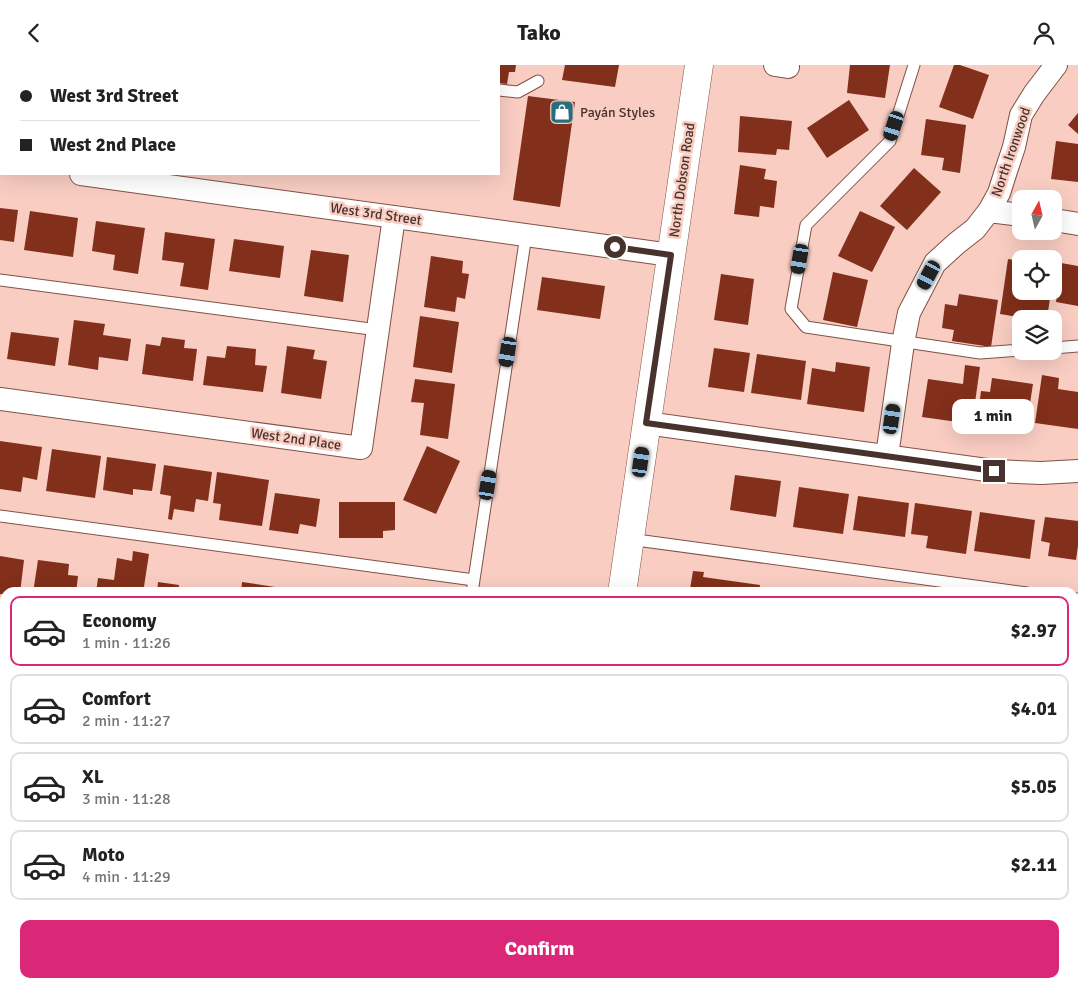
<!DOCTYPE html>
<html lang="en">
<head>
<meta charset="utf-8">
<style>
  :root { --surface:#fff; --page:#f2f2f2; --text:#222; --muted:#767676; --line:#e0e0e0; --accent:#db2777 }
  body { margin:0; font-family:Signika,sans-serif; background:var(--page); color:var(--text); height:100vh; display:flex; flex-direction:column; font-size:19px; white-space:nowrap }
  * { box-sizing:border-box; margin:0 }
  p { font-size:16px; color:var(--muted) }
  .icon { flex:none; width:28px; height:28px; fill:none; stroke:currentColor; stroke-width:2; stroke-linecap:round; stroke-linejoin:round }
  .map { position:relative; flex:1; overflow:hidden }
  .side { position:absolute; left:0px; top:522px; width:1079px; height:401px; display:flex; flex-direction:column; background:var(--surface); border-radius:15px 15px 0 0; box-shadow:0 5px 20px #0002 }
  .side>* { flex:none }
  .banner { position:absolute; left:0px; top:0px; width:500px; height:110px; box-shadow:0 5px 20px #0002; display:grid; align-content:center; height:110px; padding:0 20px; background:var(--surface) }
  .needle { width:32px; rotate:8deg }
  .tools { position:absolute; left:1012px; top:125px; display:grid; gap:10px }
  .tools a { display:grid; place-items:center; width:50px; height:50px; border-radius:10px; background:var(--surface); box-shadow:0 5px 20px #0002; font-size:25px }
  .end { position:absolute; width:22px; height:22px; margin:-11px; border:6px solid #47322d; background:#fff; box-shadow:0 0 0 2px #fff }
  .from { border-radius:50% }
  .bubble { position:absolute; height:35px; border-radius:10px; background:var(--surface); box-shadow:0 5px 20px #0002; font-size:16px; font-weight:700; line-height:35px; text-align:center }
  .car { position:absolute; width:15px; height:30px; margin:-15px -8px; border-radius:6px; box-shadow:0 0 4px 1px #0007; background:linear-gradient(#222 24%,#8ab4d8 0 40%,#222 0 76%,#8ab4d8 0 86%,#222 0) }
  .banner b { display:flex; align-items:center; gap:18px; height:48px; font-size:19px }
  .banner b+b { border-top:1px solid var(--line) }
  .banner i { width:12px; height:12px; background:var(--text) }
  ul { padding:9px 0 0; list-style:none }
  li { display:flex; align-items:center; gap:15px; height:70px; margin:0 10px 8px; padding:0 10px; border:2px solid var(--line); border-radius:10px }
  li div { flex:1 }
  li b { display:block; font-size:19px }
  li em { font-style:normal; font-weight:700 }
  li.on { border-color:var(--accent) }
  li>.icon { width:45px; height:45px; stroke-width:1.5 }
  .button { display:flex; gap:10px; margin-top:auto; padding:10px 20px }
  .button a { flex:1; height:58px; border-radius:10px; background:var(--accent); color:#fff; font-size:20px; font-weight:700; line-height:58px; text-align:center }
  header { display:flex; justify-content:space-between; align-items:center; height:65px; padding:0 20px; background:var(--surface); font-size:22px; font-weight:700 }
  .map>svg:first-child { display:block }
  .built { fill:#fcbeae }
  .building { fill:#822f1b }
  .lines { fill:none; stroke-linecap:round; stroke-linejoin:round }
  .service-casing { stroke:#805247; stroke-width:13 }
  .minor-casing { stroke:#805247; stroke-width:24 }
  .secondary-casing { stroke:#805247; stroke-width:29 }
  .service { stroke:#fff; stroke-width:11 }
  .minor { stroke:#fff; stroke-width:22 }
  .secondary { stroke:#fff; stroke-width:28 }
  .route { stroke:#47322d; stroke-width:6 }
  .labels { text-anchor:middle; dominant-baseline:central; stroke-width:5; stroke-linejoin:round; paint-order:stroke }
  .poi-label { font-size:14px; fill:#47322d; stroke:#f9cdc2; text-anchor:start }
  .street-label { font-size:14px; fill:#47322d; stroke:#f9cdc2 }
</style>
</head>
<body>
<header><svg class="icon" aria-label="back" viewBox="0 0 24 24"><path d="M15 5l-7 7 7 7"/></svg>Tako<svg class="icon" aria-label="person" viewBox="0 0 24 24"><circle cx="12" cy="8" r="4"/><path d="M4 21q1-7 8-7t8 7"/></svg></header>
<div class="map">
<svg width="1078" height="923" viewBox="0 0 1078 923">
  <rect width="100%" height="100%" fill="#f9cdc2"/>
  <path class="built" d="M1074,774L1078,775V923H615L616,919H1074Z"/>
  <path class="building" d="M499,0H516L515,7H509L507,19L499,18Z
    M565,0H619L615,22L562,15Z
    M850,0H890L885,33L847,28Z
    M954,0H960L989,10L973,54L939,42Z
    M528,31L575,37L560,142L513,135Z
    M849,35L869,65L827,93L807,63Z
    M1078,48V69L1068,60Z
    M740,51L792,56L789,85L777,84L776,90L738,87Z
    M926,54L966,60L960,108L942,105L944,93L921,90Z
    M1056,76L1078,79V117L1051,114Z
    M740,100L766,104L764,114L777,116L774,143L760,141L759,152L734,149Z
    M914,103L941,127L907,165L880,141Z
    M0,143L18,145L14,177L0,175Z
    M30,146L78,153L73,192L24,185Z
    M860,146L895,162L872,207L838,191Z
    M96,156L145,163L138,209L113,205L115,190L92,186Z
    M165,167L215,174L208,225L180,221L184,198L162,195Z
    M234,174L284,181L280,213L229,206Z
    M311,185L349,190L343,237L304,231Z
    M431,191L463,196L462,208L469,209L465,234L457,232L455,247L424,242Z
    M1008,194L1021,196V226H1051L1047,254H1031L1000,249Z
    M1061,198L1078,201V241L1056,237Z
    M833,207L868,215L857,262L823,255Z
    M721,209L754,214L748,260L714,255Z
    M542,212L605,221L600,254L537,245Z
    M959,229L998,235L991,282L952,276L954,265L942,263L945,239L957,241Z
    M420,251L459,257L452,308L413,302Z
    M74,255L105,259L103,270L131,274L128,296L99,292L98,305L68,300Z
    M11,267L59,273L55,301L7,294Z
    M162,272L185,275L184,283L197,284L193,316L142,309L146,279L160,281Z
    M227,281L256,284L255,300L267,301L263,327L203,320L207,291L225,293Z
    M287,281L315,285L313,294L327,296L321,334L281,328Z
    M714,283L750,288L744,327L708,322Z
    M757,289L806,296L801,335L751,328Z
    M836,297L870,302L864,347L807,339L812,303L835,307Z
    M965,300L980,302L972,359L922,352L928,314L963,319Z
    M1042,310L1059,313L1058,324L1078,327V364L1035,358Z
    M992,313L1033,319L1026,364L977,357L981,326L990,327Z
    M415,314L455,319L448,374L420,370L424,338L411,337Z
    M0,376L42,382L37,415L23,412L21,427L0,424Z
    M427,381L460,396L436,449L403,435Z
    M52,384L101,391L95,433L46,426Z
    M107,392L156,399L152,426L133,424V430L103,425Z
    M164,400L212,407L208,436L196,434L194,447L174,444L172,455L168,454L171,431L160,429Z
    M217,407L269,415L262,461L219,455L221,439L213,438Z
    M735,410L781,416L776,452L730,445Z
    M799,422L849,429L843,469L793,462Z
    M275,428L320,434L316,462L300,459L298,469L269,465Z
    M858,431L909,438L905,472L853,465Z
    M339,437H395V465L383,466V473H339Z
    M915,438L972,446L966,489L926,483L928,471L911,469Z
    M980,447L1035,455L1030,494L974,486Z
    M1045,452L1078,456V481L1076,495L1048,491L1050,478L1041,476Z
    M133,486L149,489L143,528H96L98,513L114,515L117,493L132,496Z
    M0,491L24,495L20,528H5V530L0,529Z
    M38,495L69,499L68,510L78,511L76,528H33Z
    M693,506L704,507L703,512L760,520L759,528H702V525L690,524Z
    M158,517L179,520L178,528H157Z
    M242,517L275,522L274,528H241Z
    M787,522L817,526V528H787Z
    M0,615L5,616V664L0,663Z
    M1074,703H1078V733H1075L1076,743H1074Z
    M0,761H5V790H0Z
    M0,885L5,886V919H24V923H4V920H0Z
    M48,919H83V923H48Z
    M92,919H141V923H91Z
    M149,919H201L200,923H148Z
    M208,919H258V923H207Z
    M266,919H276L298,922V923H266Z
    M787,919H900L899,923H787Z"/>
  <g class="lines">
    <g class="service-casing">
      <path id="service" d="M317,0L326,1
        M914,0L890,76L806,160L791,244L806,262L980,288L1021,285
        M499,25L518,27L538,16
        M0,215L378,265
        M1054,283L1078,281
        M0,451L474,515
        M629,474L1027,528
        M472,528L526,170
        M1074,534H1078
        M0,688H5
        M1074,826L1078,827
        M591,919L619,923
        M921,923V919
        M971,923L972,919
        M1025,923V919"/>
    </g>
    <g class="minor-casing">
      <path id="minor" d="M775,0L788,2
        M0,98H1
        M81,109L671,190
        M989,146L1021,150
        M1054,155L1078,159
        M0,334L361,383L394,152
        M646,358L994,406L1041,408L1078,406
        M887,391L903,278L909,248L935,198L957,178L975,164L989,146L999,128L1006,106L1014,82L1021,50L1034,29L1056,0
        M0,570L5,571
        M1074,654L1078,655
        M0,838L5,839"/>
    </g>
    <g class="secondary-casing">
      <path id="secondary" d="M622,528L699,0
        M563,923L564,919"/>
    </g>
    <use href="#service" class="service"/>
    <use href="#minor" class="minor"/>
    <use href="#secondary" class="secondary"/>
  </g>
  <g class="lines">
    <path class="route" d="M615,182L671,190L646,358L994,406"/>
  </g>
  <defs>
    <g id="shop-square" transform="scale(1.25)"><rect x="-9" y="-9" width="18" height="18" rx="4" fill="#296e7d" stroke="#f9cdc2"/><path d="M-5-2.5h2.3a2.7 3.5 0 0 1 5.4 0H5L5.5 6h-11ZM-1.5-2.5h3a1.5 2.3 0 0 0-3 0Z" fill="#fff"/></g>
  </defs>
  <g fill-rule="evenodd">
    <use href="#shop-square" x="562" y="47"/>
  </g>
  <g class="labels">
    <g class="poi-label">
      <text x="580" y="47">Payán Styles</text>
    </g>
    <g class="street-label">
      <text transform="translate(1011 87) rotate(-71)">North Ironwood</text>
      <text transform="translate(682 115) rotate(-82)">North Dobson Road</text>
      <text transform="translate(376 149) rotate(8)">West 3rd Street</text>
      <text transform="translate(296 374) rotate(8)">West 2nd Place</text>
    </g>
  </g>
</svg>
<div class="tools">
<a><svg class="needle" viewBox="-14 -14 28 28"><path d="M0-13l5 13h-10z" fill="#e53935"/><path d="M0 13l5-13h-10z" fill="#767676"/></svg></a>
<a><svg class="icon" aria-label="locate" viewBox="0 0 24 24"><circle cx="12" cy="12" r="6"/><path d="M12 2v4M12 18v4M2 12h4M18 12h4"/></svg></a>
<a><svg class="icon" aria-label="layers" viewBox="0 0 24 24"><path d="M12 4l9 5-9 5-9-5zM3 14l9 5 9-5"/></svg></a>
</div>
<i class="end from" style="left:615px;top:182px"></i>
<i class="end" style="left:994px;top:406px"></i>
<div class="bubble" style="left:952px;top:334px;width:82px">1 min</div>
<i class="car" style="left:894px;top:61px;rotate:198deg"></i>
<i class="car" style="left:800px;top:194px;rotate:190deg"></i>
<i class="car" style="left:929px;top:210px;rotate:208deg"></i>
<i class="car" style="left:508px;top:287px;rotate:189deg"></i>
<i class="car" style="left:892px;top:354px;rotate:8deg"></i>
<i class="car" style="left:641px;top:397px;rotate:8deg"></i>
<i class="car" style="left:488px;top:420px;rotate:9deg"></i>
<div class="banner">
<b><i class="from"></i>West 3rd Street</b>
<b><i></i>West 2nd Place</b>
</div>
<section class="side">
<ul>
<li class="on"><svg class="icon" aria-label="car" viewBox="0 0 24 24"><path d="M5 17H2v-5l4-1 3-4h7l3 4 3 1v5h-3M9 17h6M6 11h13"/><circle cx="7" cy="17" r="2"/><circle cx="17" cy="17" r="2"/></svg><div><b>Economy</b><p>1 min · 11:26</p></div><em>$2.97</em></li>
<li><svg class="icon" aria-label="car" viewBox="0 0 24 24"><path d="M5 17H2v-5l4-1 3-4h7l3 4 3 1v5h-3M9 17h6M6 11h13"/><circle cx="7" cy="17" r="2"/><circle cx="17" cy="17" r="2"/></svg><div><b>Comfort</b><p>2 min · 11:27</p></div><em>$4.01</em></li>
<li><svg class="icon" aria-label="car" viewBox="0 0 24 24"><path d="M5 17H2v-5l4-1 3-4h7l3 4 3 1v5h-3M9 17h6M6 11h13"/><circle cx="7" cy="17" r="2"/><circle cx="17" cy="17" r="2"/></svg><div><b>XL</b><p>3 min · 11:28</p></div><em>$5.05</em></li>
<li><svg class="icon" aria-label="car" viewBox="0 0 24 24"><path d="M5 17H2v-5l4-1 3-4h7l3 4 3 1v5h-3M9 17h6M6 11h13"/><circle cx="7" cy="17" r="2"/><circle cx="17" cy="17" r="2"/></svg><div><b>Moto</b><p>4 min · 11:29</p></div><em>$2.11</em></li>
</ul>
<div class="button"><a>Confirm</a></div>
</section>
</div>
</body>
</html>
